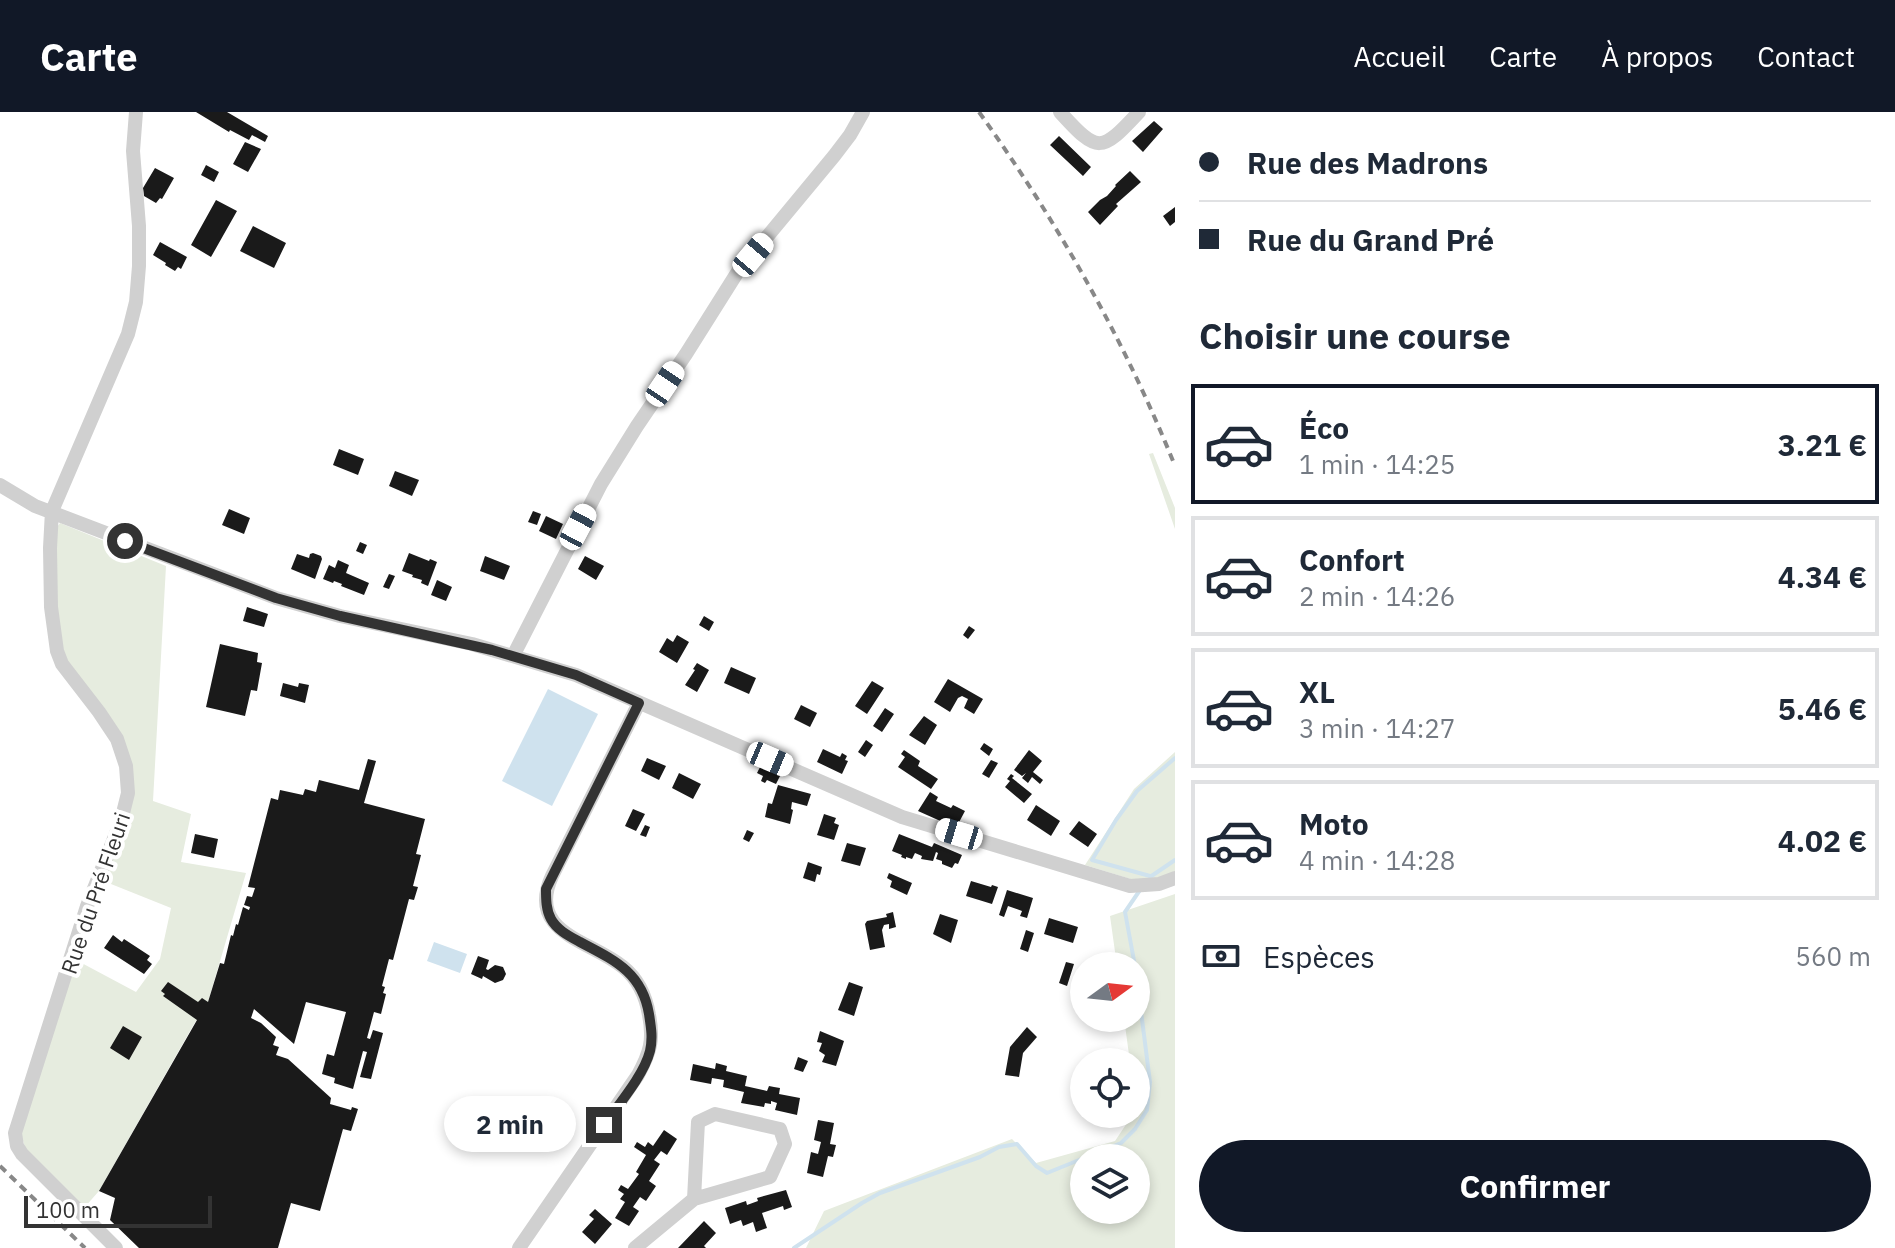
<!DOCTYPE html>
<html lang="fr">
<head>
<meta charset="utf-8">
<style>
  :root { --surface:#fff; --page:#f2f2f3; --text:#1f2937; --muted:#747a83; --line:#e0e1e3; --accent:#111827 }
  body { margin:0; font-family:"IBM Plex Sans",sans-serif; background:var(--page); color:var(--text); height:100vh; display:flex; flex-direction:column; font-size:30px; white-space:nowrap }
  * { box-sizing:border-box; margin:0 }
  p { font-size:26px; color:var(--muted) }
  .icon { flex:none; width:44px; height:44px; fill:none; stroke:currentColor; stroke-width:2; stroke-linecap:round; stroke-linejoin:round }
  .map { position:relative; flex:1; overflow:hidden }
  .panel { display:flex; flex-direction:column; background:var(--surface); width:720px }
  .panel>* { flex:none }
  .guide { display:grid; align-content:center; height:176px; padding:0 24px; background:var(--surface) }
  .needle { width:52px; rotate:75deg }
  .tools { position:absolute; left:1070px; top:840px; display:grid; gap:16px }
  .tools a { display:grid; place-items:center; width:80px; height:80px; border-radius:50%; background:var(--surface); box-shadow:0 4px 12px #0003; font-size:40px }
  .scale { position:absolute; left:24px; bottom:20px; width:188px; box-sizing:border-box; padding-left:8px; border:4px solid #333; border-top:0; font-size:22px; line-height:28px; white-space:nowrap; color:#333; -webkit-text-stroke:6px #fff; paint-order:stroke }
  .end { position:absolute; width:36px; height:36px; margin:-18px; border:10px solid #333; background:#fff; box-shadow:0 0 0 4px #fff }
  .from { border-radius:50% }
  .bubble { position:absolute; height:56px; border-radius:28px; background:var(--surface); box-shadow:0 4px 12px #0003; font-size:26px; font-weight:700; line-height:56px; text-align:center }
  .car { position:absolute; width:24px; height:48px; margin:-24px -12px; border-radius:10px; box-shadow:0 0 6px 2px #0007; background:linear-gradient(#fff 24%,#345 0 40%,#fff 0 76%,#345 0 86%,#fff 0) }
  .guide b { display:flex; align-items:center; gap:28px; height:76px; font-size:30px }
  .guide b+b { border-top:2px solid var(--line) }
  .guide i { width:20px; height:20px; background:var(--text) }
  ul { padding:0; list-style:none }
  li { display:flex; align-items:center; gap:24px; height:120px; margin:0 16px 12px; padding:0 8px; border:4px solid var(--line); border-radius:0px }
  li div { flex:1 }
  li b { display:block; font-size:30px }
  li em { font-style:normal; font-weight:700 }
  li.current { border-color:var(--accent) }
  li>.icon { width:72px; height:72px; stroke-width:1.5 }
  h2 { padding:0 24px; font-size:36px; line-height:96px }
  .pay { display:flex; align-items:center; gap:20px; height:88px; padding:0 24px; font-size:30px }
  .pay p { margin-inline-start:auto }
  .cta { display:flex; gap:16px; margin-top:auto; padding:16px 24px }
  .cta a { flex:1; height:92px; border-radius:48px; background:var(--accent); color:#fff; font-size:32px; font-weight:700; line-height:92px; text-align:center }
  header { display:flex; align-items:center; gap:48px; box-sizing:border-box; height:112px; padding:0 40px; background:var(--accent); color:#fff }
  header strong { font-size:38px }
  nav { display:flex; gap:44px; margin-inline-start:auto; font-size:28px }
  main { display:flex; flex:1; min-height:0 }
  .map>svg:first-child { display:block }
  .green { fill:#e6ecdf; fill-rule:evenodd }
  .water { fill:#cfe2ee }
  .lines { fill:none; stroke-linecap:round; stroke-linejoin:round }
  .stream { stroke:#cfe2ee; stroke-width:4 }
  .building { fill:#1a1a1a }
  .street { stroke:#d0d0d0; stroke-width:14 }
  .rail { stroke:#888; stroke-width:4; stroke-dasharray:8 6; stroke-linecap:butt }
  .route { stroke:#333; stroke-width:10 }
  .labels { text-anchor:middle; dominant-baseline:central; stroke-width:8; stroke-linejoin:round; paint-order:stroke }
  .street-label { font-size:22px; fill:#333; stroke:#fff }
</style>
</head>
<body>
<header>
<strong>Carte</strong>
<nav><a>Accueil</a><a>Carte</a><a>À propos</a><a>Contact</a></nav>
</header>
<main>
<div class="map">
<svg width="1175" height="1136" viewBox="0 0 1175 1136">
  <rect width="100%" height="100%" fill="#fff"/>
  <path class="green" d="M1153,341L1175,396V417L1149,342Z
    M60,411L166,454L153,689L191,702L181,750L246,761L208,890L194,912L99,1079L84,1096L26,1038L20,1019L76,848L136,880L160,847L171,796L101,768L131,650L65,545L56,510L55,418Z
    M1175,640V763L1137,769L1085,753L1134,677Z
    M1175,782V1136H806L824,1099L1012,1027L1036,1051L1115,1029L1133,1002H1136V950H1130L1124,906H1136V854H1117L1110,804ZM1084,1046H1136V1098H1084Z"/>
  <path class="water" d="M548,577L598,602L552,694L502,669Z
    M434,830L467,842L460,861L427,849Z"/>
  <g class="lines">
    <path class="stream" d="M1150,764L1092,748L1116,708L1137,679L1175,646
      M1150,765L1175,748
      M1135,854L1125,800L1140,778
      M1085,1046L1121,1031L1135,1017L1147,998L1150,970L1136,860
      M794,1136L862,1091L880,1081L980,1045L999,1035L1017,1032L1036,1054L1047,1061L1084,1046"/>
  </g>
  <path class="building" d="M196,0H227L268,24L265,30L252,23L249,28L230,18L229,20Z
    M1154,9L1163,17L1143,40L1132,29Z
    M1059,24L1091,55L1083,64L1050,33Z
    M245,30L261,37L248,60L233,52Z
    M206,53L219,60L214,70L201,63Z
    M155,56L174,66L162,87L160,86L156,91L144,84L143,76Z
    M1130,59L1141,70L1116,92L1118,94L1100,113L1088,100L1100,88L1107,84L1116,74L1115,73Z
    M216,88L237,99L211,145L191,133Z
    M1175,95V110L1170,114L1163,104Z
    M253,114L286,131L274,156L240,139Z
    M160,130L187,145L181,157L178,155L175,159L165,153L166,151L153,143Z
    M339,337L364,347L358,363L333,353Z
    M395,359L419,368L412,384L389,374Z
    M229,397L250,406L244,422L222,413Z
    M533,399L541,402L537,413L528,410Z
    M546,404L563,412L556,427L539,419Z
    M360,430L367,433L363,442L356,439Z
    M313,441L321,444L322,447L315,467L291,457L297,442L309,446L310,442Z
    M409,441L429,449L430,447L437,450L428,474L421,471L422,468L412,465L413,463L402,459Z
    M485,444L510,454L504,468L480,459Z
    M585,444L604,454L596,468L578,457Z
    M338,448L349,453L346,461L369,471L364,483L341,474L342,472L334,469L333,471L323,467L329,453L335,456Z
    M389,462L395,464L389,477L383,475Z
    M437,468L452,475L446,489L431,483Z
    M247,495L268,502L264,515L243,509Z
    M704,504L714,510L709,519L699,513Z
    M969,514L975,518L968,527L963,523Z
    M677,523L689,530L677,551L659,540L667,526L673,530Z
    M220,532L258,541L257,550L262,551L257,579L251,578L245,604L206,595Z
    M697,551L709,558L697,580L685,573L695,558L693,557Z
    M731,555L756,566L749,582L724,571Z
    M948,567L983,587L974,602L964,596L968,587L962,584L958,586L950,600L934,590Z
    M872,569L884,576L867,602L855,594Z
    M283,571L298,575L299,571L309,573L305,591L280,584Z
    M801,593L817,601L810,615L794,607Z
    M885,596L894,602L882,620L873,614Z
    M924,604L937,613L925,633L909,623Z
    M866,628L873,633L865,645L858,640Z
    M984,631L993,637L989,644L980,637Z
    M823,637L840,645L842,641L847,644L845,648L848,649L842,662L817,650Z
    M904,638L920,649L918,654L938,667L931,677L898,655L905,645L901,642Z
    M1029,638L1042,649L1033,660L1043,668L1040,672L1032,665L1028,671L1022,666L1026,661L1022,664L1014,658Z
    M647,646L666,654L659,668L641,659Z
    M368,647L376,649L364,691L425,707L416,742L421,743L413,774L418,775L414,788L409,787L393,848L389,847L382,874L385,875L383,881L386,882L381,902L374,900L367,926L370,927L373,918L383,921L371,967L360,965L367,940L363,939L353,977L334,971L335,966L322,962L327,942L334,944L346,900L306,890L294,932L254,897L251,906L261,911L276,925L273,933L279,935L276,943L288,947L331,986L330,992L351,998L352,995L358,997L351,1019L343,1017L320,1099L291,1091L278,1136H139L110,1108L115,1086L99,1079L197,908L163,884L165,882L161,879L168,870L198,890L202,886L208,890L220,851L224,852L231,823L233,824L236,812L238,813L243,795L249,798L250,795L244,793L247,784L252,785L255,776L248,775L271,686L278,688L280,678L303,683L305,677L316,680L319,668L359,678Z
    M991,648L998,651L989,666L982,662Z
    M760,655L781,662L776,672L767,668L765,671L761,669L763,664L757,661Z
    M679,661L701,672L693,687L672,676Z
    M1011,662L1014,664L1012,666L1032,682L1024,691L1005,675L1010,669L1007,667Z
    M778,673L811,682L807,694L792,690L791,697L793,698L790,712L765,705L768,691L772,692Z
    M930,680L938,685L936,689L951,696L953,693L965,699L956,716L918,699Z
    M1036,693L1060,709L1051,724L1027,708Z
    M633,697L645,702L636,719L625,714Z
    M824,702L836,706L834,711L839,713L834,728L817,723Z
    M1079,709L1097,722L1088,735L1069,722Z
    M645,713L650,715L646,725L640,723Z
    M747,718L754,721L749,730L743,727Z
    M195,722L218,727L214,746L191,741Z
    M899,722L932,735L934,731L962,743L958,752L955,751L952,756L942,752V749L936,747L938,741L936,740L933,749L921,747L922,744L915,741L912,747L906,745V747L901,745L902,743L892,739Z
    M847,731L866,736L860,754L841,749Z
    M808,750L822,755L820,763L817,762L815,770L803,766Z
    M889,761L912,771L907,783L890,775L892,769L887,766Z
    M971,769L991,775L992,773L998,775L992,792L966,784Z
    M1007,778L1033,786L1027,806L1020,804L1022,799L1008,794L1004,805L999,803Z
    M893,800L896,815L889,817V812L884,813L882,818L885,835L870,838L865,812L867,809L887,805L886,802Z
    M940,802L958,808L951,831L933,822Z
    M1049,806L1078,815L1073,831L1044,822Z
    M1026,818L1034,821L1028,840L1020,837Z
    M113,823L122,830L124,827L150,844L147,848L152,852L144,862L104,836Z
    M478,844L489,848L486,857L488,858L495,853L503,855L506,862L503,868L495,871L483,864L482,867L471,862Z
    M1066,850L1074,852L1067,874L1059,871Z
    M849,870L863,875L854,904L838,898Z
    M123,914L142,925L129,948L110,936Z
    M1027,915L1037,925L1023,941L1019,965L1005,963L1010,935Z
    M820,919L844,929L836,954L822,950L825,943L819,939L822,931L817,930Z
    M798,945L808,949L803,960L794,957Z
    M716,951L727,954L726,959L747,964L745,974L767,979L769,974L774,975L780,976L779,982L800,986L797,1003L775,998L777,991L771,989V992L765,991L764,995L741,991L744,980L723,975L724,968L712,966L711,972L690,968L693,952L715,957Z
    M818,1008L834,1011L830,1032L836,1033L833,1045L828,1044L823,1065L807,1061L811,1040L818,1042L821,1030L814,1028Z
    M664,1018L677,1027L667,1043L661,1039L654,1048L660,1052L649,1069L656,1074L646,1089L640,1085L633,1095L639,1099L629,1114L615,1106L625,1090L620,1087L624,1082L618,1078L621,1073L628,1077L639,1062L636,1060L646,1043L634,1035L637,1030L645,1035L648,1030L653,1034Z
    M786,1078L792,1095L784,1098L783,1094L762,1101L767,1116L756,1120L753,1110L743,1114L741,1108L730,1112L725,1096L746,1089L747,1093L758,1089L757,1086Z
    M595,1097L612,1112L595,1132L582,1120L594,1107L589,1103Z
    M704,1109L716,1121L704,1134L706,1136H678Z"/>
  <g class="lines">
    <path class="street" d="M1060,0C1098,42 1101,41 1139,0
      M0,373L35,394L276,486L340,504L472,532L576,563L902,705L1130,774L1159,772L1175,766
      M513,544L601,372L637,314L686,242L737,161L834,44L850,23L863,0
      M116,1136L22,1042L17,1034L15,1021L87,794L121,709L128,681L126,654L117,627L99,600L62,552L57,539L51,495L50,436L52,399L128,222L136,190L139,154V114L133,39L136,0
      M519,1136L638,963C650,941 654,928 649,903C646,885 638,867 623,855C590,828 526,821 552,764L639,591
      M635,1136L694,1087L770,1065L785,1032L780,1017L715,1002L698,1010L694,1087"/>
    <path class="rail" d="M979,0C1057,109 1125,229 1175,354
      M0,1054L85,1136"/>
  </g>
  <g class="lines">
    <path class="route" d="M125,429L276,486L340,504L492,538L576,563L639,591L546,777C546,787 546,798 551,807C557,818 569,824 580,830C614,848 642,860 649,902C651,915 653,926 650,939C644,963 619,992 604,1013"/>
  </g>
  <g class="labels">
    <g class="street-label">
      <text transform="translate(95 781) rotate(-71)">Rue du Pré Fleuri</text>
    </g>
  </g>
</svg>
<div class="tools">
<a><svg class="needle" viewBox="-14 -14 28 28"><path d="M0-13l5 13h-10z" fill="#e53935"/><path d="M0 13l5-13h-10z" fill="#747a83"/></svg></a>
<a><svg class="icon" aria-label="locate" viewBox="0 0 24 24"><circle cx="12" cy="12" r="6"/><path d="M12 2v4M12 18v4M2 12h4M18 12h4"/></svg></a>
<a><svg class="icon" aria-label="layers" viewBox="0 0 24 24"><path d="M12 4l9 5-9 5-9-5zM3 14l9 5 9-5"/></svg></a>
</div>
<div class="scale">100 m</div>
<i class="end from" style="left:125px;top:429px"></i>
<i class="end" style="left:604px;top:1013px"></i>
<div class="bubble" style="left:444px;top:984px;width:132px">2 min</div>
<i class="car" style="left:753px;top:143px;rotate:40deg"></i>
<i class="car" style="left:665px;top:272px;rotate:34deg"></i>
<i class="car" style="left:578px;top:415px;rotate:28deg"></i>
<i class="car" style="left:770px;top:647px;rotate:113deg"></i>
<i class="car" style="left:959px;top:722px;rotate:287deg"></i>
</div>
<section class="panel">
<div class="guide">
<b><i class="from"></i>Rue des Madrons</b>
<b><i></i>Rue du Grand Pré</b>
</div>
<h2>Choisir une course</h2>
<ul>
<li class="current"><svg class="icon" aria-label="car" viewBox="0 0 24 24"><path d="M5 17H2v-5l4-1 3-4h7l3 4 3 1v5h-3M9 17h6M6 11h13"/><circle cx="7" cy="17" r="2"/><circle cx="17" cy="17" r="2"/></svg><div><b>Éco</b><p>1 min · 14:25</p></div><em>3.21 €</em></li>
<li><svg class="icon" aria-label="car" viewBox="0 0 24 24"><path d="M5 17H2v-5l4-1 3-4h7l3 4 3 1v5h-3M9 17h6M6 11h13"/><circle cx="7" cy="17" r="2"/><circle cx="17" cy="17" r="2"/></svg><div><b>Confort</b><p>2 min · 14:26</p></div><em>4.34 €</em></li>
<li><svg class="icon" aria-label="car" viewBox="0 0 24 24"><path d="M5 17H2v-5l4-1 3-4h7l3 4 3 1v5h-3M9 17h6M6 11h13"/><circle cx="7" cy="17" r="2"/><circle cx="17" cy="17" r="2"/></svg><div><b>XL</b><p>3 min · 14:27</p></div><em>5.46 €</em></li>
<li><svg class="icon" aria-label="car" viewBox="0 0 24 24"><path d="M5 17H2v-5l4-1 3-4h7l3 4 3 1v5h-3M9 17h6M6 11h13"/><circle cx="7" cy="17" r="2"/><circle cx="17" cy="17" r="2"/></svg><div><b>Moto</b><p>4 min · 14:28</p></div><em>4.02 €</em></li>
</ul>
<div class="pay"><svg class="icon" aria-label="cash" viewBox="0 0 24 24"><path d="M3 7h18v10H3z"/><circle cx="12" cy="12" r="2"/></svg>Espèces<p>560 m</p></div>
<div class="cta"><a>Confirmer</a></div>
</section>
</main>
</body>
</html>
